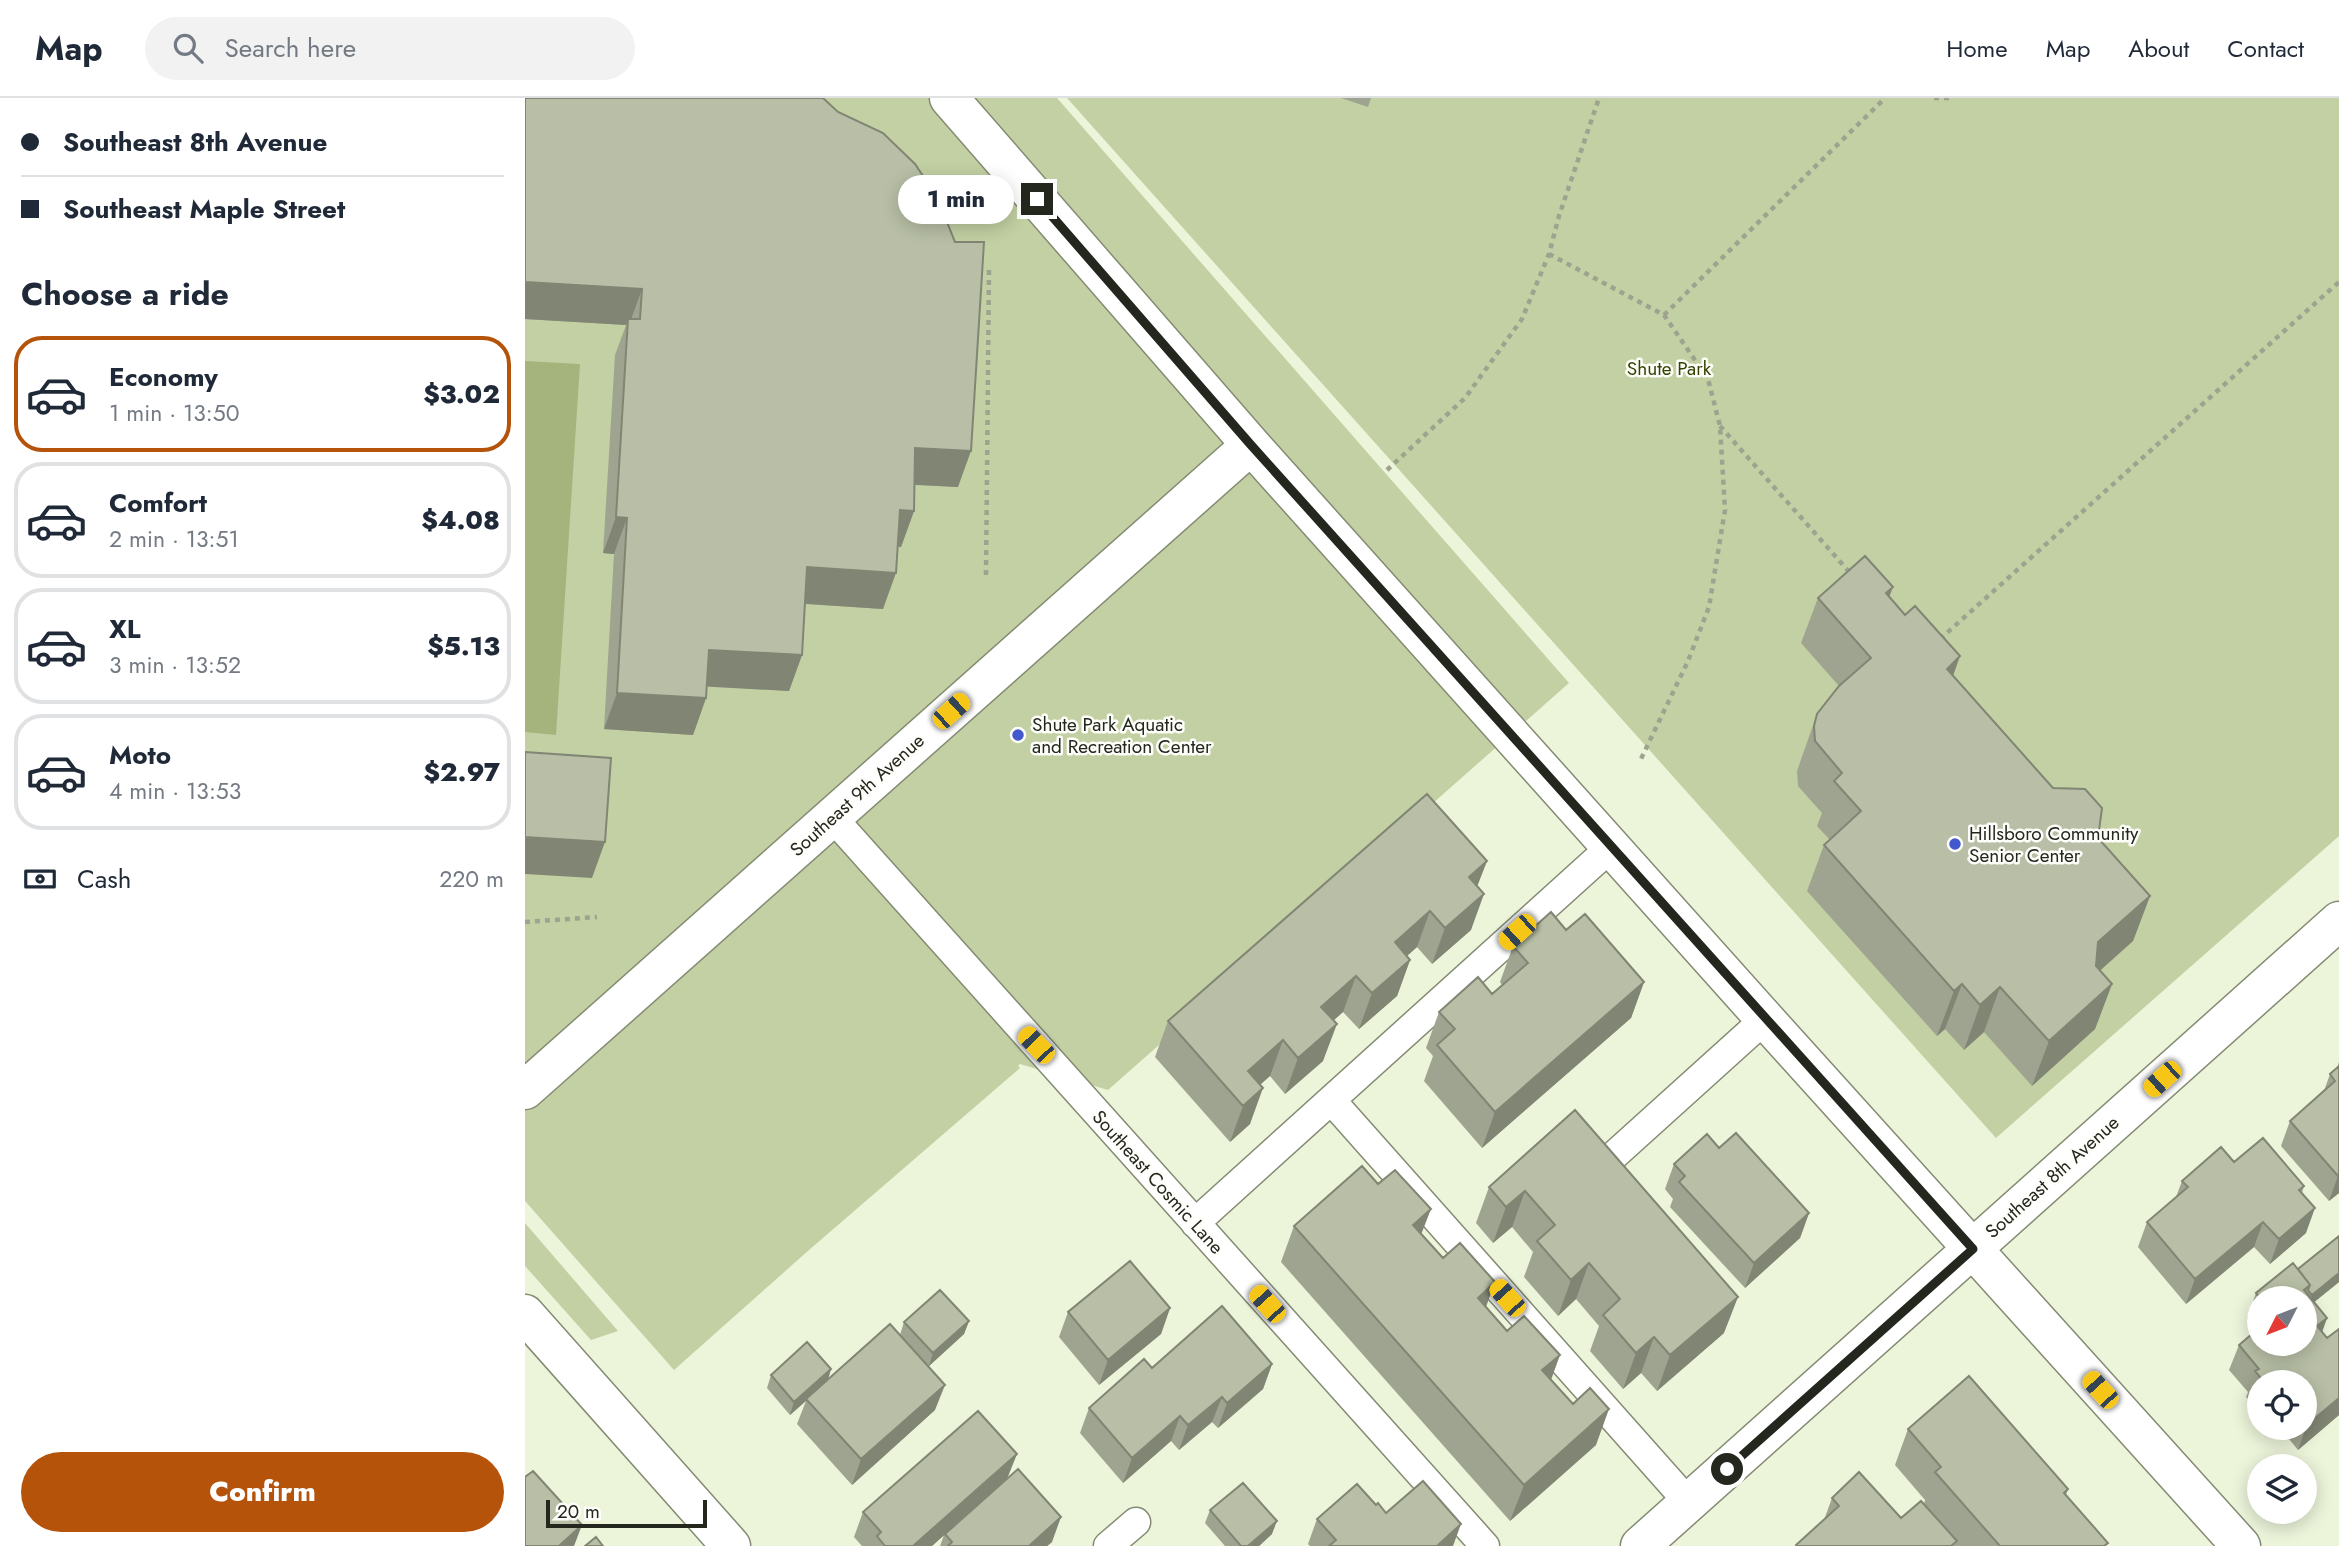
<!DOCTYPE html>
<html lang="en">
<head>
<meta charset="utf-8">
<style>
  :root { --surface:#fff; --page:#f2f2f3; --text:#1f2937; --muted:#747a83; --line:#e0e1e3; --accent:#b45309 }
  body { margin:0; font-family:Jost,sans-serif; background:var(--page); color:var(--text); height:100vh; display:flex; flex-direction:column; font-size:26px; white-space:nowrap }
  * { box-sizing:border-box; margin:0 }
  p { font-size:23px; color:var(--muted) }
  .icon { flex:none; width:38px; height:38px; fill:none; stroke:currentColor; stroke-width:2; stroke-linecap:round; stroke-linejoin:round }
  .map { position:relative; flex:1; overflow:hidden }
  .drawer { display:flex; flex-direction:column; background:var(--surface); width:525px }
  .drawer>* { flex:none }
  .guide { display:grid; align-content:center; height:154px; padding:0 21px; background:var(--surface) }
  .needle { width:46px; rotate:228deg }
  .fabs { position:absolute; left:1722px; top:1188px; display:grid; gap:14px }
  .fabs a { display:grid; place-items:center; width:70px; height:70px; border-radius:50%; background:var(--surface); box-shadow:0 4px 18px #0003; font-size:35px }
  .scale { position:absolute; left:21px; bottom:18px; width:161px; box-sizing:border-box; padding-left:7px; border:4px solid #24271d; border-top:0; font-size:19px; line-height:24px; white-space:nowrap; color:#24271d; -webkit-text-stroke:5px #fdfef9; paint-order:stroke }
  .end { position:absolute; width:32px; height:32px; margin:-16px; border:9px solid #24271d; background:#fff; box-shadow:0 0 0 4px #fff }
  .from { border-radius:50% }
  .bubble { position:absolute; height:49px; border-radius:24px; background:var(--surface); box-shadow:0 4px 18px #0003; font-size:23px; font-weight:800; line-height:49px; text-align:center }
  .car { position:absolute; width:21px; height:42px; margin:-21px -10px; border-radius:9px; box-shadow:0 0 5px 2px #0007; background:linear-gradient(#f5c518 24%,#345 0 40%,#f5c518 0 76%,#345 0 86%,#f5c518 0) }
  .guide b { display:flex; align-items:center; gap:24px; height:66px; font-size:26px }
  .guide b+b { border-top:2px solid var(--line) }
  .guide i { width:18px; height:18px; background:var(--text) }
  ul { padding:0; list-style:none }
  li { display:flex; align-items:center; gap:21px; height:116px; margin:0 14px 10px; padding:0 7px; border:4px solid var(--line); border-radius:28px }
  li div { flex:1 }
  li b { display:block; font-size:26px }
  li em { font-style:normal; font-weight:800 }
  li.on { border-color:var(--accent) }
  li>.icon { width:63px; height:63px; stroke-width:1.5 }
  h2 { padding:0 21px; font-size:32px; line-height:84px }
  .pay { display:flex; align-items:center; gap:18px; height:77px; padding:0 21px; font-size:26px }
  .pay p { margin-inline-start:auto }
  .cta { display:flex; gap:14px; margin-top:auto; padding:14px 21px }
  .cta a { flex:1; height:80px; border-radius:42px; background:var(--accent); color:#fff; font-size:28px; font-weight:800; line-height:80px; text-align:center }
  header { display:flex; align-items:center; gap:42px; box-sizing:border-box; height:98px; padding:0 35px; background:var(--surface); border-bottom:2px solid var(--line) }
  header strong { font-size:33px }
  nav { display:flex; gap:38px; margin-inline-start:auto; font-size:24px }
  .search { width:490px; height:63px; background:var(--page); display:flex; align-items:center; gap:18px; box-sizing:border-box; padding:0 24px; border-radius:38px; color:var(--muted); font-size:26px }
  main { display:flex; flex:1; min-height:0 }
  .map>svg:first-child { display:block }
  .green { fill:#c3d0a3 }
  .water { fill:#a5b47d }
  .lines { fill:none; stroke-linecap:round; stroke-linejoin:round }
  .lane-casing { stroke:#848b73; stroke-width:31 }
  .street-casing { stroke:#848b73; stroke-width:41 }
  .path { stroke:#9da38f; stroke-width:4.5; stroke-dasharray:5 5; stroke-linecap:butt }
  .lane { stroke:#fff; stroke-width:28 }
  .street { stroke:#fff; stroke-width:38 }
  .wall { fill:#9ea48f; fill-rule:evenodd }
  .shaded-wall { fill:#818674 }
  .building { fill:#b8bfa6; stroke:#818674; stroke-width:2 }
  .route { stroke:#24271d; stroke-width:9 }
  .poi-dot { fill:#4358cc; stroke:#fdfef9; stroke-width:2.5 }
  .labels { text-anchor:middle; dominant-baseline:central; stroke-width:5; stroke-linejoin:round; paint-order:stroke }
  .park-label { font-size:19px; fill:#344100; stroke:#fdfef9 }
  .poi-label { font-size:19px; fill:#24271d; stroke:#fdfef9; text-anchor:start }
  .street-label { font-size:19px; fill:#24271d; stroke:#fdfef9 }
</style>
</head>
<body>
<header>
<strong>Map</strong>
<div class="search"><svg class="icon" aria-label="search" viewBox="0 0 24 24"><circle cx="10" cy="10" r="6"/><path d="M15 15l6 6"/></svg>Search here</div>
<nav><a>Home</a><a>Map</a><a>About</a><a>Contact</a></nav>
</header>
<main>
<section class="drawer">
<div class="guide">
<b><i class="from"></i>Southeast 8th Avenue</b>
<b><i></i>Southeast Maple Street</b>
</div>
<h2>Choose a ride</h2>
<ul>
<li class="on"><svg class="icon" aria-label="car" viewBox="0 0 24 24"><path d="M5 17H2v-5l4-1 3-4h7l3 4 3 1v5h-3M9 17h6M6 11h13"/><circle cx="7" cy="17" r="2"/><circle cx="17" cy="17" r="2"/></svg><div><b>Economy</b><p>1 min · 13:50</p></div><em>$3.02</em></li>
<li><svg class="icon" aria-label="car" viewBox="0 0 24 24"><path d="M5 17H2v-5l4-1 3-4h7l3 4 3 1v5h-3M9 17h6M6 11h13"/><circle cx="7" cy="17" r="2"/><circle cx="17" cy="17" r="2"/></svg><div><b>Comfort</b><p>2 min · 13:51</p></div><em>$4.08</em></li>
<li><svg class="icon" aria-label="car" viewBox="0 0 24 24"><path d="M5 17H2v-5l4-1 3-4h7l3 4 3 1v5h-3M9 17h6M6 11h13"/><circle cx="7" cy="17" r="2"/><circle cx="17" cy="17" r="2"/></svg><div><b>XL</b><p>3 min · 13:52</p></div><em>$5.13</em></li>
<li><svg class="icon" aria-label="car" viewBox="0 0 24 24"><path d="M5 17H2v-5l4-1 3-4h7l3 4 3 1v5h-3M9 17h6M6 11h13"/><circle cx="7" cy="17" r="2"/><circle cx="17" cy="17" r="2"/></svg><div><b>Moto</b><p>4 min · 13:53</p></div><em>$2.97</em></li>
</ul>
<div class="pay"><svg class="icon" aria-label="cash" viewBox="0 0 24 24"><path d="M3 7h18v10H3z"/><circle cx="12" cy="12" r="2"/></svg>Cash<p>220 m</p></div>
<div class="cta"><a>Confirm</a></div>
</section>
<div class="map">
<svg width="1814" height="1448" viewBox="0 0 1814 1448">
  <rect width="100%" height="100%" fill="#ecf4da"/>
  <path class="green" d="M0,0H532L1044,585L583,992L495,966L493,968L495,970L284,1152L149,1272L0,1103Z
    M542,0H1814V738L1471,1040Z
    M0,1125L93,1233L66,1242L0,1168Z"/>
  <path class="water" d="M0,263L55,266L31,637L0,634Z"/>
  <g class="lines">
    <g class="lane-casing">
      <path id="lane" d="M307,719L960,1448
        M806,1002L1164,1405
        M1085,1061L1240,921
        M670,1125L1086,749
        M583,1448L611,1424"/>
    </g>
    <g class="street-casing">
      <path id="street" d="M424,0L726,347L1240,921L1716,1448
        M0,992L726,347
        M0,1216L206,1448
        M1115,1448L1814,823"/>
    </g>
    <path class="path" d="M1409,0H1426
      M1024,156L1139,217L1183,281L1195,328L1200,412L1184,509L1163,563L1116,661
      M1139,217L1360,0
      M1195,328L1326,476
      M862,372L940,300L997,221L1024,156L1034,118L1074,0
      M461,477L464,172
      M1415,541L1814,184
      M0,824L72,819"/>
    <use href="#lane" class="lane"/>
    <use href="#street" class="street"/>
  </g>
  <path class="wall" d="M0,0L433,389L389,387V413L376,449H373L358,511L280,506L277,557L264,593L182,588L181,600L168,637L79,631L89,456L78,455L90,257L101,227L0,221Z
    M816,0H846L843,9Z
    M1364,499L1428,578L1625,798L1608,843L1575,873L1587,886L1570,931L1507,988L1459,934L1439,952L1420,931L1412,938L1282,793L1299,747L1305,742L1292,728L1297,715L1273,688L1272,673L1292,616L1314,588L1276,545L1293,500Z
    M962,763L952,788L946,832L907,866L892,849L882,858L885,862L872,898L834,931L818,914L808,923L798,963L760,996L745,978L735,987L725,1026L705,1044L630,959L643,923Z
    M1041,832L1119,884L1106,920L957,1050L899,983L908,958L901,950L914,914L967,896L977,887L975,884L988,848Z
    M1814,964V1095L1804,1103L1756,1048L1765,1023L1799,993L1805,976L1812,970Z
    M1050,1012L1199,1235L1132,1293L1116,1275L1098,1291L1065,1253L1074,1228L1051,1201L1033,1218L999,1179L1008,1154L987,1129L968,1145L951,1125L964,1089Z
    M1194,1050L1284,1115L1275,1140L1220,1190L1145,1109L1148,1101L1140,1091L1149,1066Z
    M1709,1064L1779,1088L1777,1095L1781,1135L1745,1166L1729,1149L1661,1206L1613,1149L1622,1124L1651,1099L1657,1083Z
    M769,1128L896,1136L1026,1281L1071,1347L985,1423L756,1164Z
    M1773,1171L1814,1184L1789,1204L1802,1220L1797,1234L1802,1240L1814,1231V1317L1773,1352L1755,1330H1780V1284H1734L1733,1314L1721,1299L1723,1294L1704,1272L1714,1247L1731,1233L1722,1221L1731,1195ZM1734,1200L1780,1246H1734Z
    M645,1210L636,1236L574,1287L534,1239L543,1214Z
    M444,1223L439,1236L404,1268L410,1312L327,1387L272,1326L281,1303L265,1317L242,1290L246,1277L306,1271L303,1282L375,1237L379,1224Z
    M747,1266L738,1291L693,1330L687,1324L654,1352L646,1343L598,1385L555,1335L564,1310L627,1270Z
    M1383,1331L1543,1391L1541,1397L1581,1448H1271L1299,1422L1307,1400L1376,1420L1399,1406L1400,1402L1370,1367Z
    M483,1380L527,1444L522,1448H415L419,1437L407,1448H337L329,1439L338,1414Z
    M851,1407L861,1415L928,1448H785L783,1446L792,1421Z
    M685,1412L747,1436L734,1448H700L680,1425Z"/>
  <path class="shaded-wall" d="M0,184L117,191L104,227L103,221L101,227L0,221Z
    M390,350L446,353L433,389L377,386Z
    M375,412L389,413L376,449L362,448Z
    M91,419L102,420L89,456L78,455Z
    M282,469L371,475L358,511L269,505Z
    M1368,489L1351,534L1361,495Z
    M184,552L277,557L264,593L171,588Z
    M1435,558L1419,604L1422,571Z
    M92,595L181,600L168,637L79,631Z
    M0,739L80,744L67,780L0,776Z
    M962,763L948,799L944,779Z
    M959,796L946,832L907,866L920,830Z
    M1625,798L1608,843L1556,889L1573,844Z
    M905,813L892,849L857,880L870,844Z
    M885,862L872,898L834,931L847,895Z
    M831,878L818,914L783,945L796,909Z
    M1119,884L1106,920L957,1050L970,1014Z
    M1437,886L1420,931L1412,938L1429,893Z
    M1587,886L1570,931L1507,988L1524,943Z
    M1475,889L1459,934L1439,952L1455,907Z
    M812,926L798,963L760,996L773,960Z
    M758,942L745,978L715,1004L723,973Z
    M738,990L725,1026L705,1044L718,1008Z
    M1814,1077V1095L1804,1103L1813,1078Z
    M1000,1093L987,1129L968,1145L981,1109Z
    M1790,1110L1781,1135L1745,1166L1754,1141Z
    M906,1111L892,1147L888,1127Z
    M1284,1115L1275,1140L1220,1190L1229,1165Z
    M1738,1124L1729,1149L1661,1206L1670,1181Z
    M1064,1165L1051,1201L1033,1218L1046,1182Z
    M1814,1175V1184L1782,1210L1787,1197Z
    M970,1184L957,1220L953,1200Z
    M1213,1199L1199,1235L1132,1293L1145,1257Z
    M645,1210L636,1236L574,1287L583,1262Z
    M1802,1220L1793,1245L1792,1228Z
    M444,1223L439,1236L404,1268L408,1255Z
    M1129,1239L1116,1275L1098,1291L1111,1255Z
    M1035,1257L1022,1293L1017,1272Z
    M747,1266L738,1291L693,1330L702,1305Z
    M306,1271L302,1284L265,1317L269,1304Z
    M420,1287L410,1312L327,1387L336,1361Z
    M697,1299L687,1324L654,1352L663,1327Z
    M1814,1300V1317L1773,1352L1782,1327Z
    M1084,1311L1071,1347L985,1423L999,1387Z
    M655,1318L646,1343L598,1385L607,1360Z
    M492,1356L482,1381L407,1448H388Z
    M536,1419L527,1444L522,1448H504Z
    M752,1423L747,1436L734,1448H723Z
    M936,1426L928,1448H912Z
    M57,1427L49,1448H34Z"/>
  <path class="building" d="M0,0H298L313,14L358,35L390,66L412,99L430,144H459L446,353L390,350L389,413L375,412L371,475L282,469L277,557L184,552L181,600L92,595L102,420L91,419L103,221H115L117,191L0,184Z
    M1340,458L1368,489L1361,495L1380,517L1390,508L1435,558L1422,571L1528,690L1560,691L1577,710L1573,740L1625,798L1573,844L1571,868L1587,886L1524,943L1475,889L1455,907L1437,886L1429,893L1299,747L1336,713L1309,683L1317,675L1290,643L1289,628L1292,616L1314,588L1346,560L1293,500Z
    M0,654L86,660L80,744L0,739Z
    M902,696L962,763L944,779L959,796L920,830L905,813L877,838L870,844L885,862L847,895L831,878L796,909L812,926L773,960L758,942L723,973L738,990L718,1008L643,923Z
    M1026,814L1041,832L1060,816L1119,884L970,1014L912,947L930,931L914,914L953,879L967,896L1003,865L988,848Z
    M1814,968V1077L1813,1078L1765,1023L1810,983L1805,976Z
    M1050,1012L1213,1199L1145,1257L1129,1239L1111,1255L1078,1217L1095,1201L1064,1165L1046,1182L1012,1143L1030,1127L1000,1093L981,1109L964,1089Z
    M1211,1035L1284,1115L1229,1165L1154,1084L1160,1078L1149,1066L1182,1036L1194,1050Z
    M1738,1040L1779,1088L1774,1092L1790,1110L1754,1141L1738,1124L1670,1181L1622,1124L1663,1089L1657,1083L1696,1049L1709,1064Z
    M837,1068L853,1086L870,1072L906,1111L888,1127L918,1160L935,1145L970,1184L953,1200L982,1233L999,1218L1035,1257L1017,1272L1048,1306L1065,1290L1084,1311L999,1387L769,1128Z
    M1814,1138V1175L1787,1197L1783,1192L1785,1187L1773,1171Z
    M605,1163L645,1210L583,1262L543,1214Z
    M1768,1165L1785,1187L1779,1192L1802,1220L1792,1228L1802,1240L1814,1231V1300L1782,1327L1780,1324V1284H1739L1730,1273L1734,1271L1714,1247L1734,1230V1246H1780V1200H1735L1731,1195Z
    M415,1192L444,1223L408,1255L379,1224Z
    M697,1208L747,1266L702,1305L697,1299L663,1327L655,1318L607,1360L564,1310L619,1261L627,1270Z
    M365,1226L420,1287L336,1361L281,1301Z
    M282,1244L306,1271L269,1304L246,1277Z
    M1444,1278L1543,1391L1539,1395L1583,1445L1579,1448H1475L1410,1374L1416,1369L1383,1331Z
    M453,1313L492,1356L388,1448H360L352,1438L356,1434L338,1414Z
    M493,1371L536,1419L504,1448H423L427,1444L420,1436Z
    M8,1373L57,1427L34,1448H0V1379Z
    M1334,1374L1376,1420L1396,1403L1432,1443L1426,1448H1272L1271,1447L1314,1408L1307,1400Z
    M898,1383L936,1426L912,1448H804L811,1442L792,1421L832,1386L851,1407L853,1405L861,1415Z
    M718,1385L752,1423L723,1448H716L685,1412Z
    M71,1439L78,1448H60Z"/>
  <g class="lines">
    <path class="route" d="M512,101L726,347L1448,1151L1202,1371"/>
  </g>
  <g class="poi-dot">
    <circle cx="493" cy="637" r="7"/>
    <circle cx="1430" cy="746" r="7"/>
  </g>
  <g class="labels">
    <g class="park-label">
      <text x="1144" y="270">Shute Park</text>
    </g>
    <g class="poi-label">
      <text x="507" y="626">Shute Park Aquatic<tspan x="507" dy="22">and Recreation Center</tspan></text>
      <text x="1444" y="735">Hillsboro Community<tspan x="1444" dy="22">Senior Center</tspan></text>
    </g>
    <g class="street-label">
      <text transform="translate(332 697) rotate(-42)">Southeast 9th Avenue</text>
      <text transform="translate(1527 1079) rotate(-42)">Southeast 8th Avenue</text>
      <text transform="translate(633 1084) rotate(48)">Southeast Cosmic Lane</text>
    </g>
  </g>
</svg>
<div class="fabs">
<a><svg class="needle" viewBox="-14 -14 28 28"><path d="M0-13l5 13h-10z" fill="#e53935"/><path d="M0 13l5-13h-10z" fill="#747a83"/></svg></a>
<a><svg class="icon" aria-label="locate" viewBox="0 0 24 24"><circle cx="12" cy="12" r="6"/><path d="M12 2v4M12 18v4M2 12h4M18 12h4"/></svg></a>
<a><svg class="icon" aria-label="layers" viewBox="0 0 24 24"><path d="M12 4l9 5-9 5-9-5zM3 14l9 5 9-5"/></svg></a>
</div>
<div class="scale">20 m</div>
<i class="end from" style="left:1202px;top:1371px"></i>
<i class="end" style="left:512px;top:101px"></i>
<div class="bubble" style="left:373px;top:77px;width:116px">1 min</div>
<i class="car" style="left:426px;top:613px;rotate:48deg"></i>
<i class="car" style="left:992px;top:834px;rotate:228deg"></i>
<i class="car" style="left:511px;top:947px;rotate:316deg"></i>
<i class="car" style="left:1637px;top:981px;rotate:228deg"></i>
<i class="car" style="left:982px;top:1200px;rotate:318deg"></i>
<i class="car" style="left:742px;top:1206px;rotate:318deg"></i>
<i class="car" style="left:1575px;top:1292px;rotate:318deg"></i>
</div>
</main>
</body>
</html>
